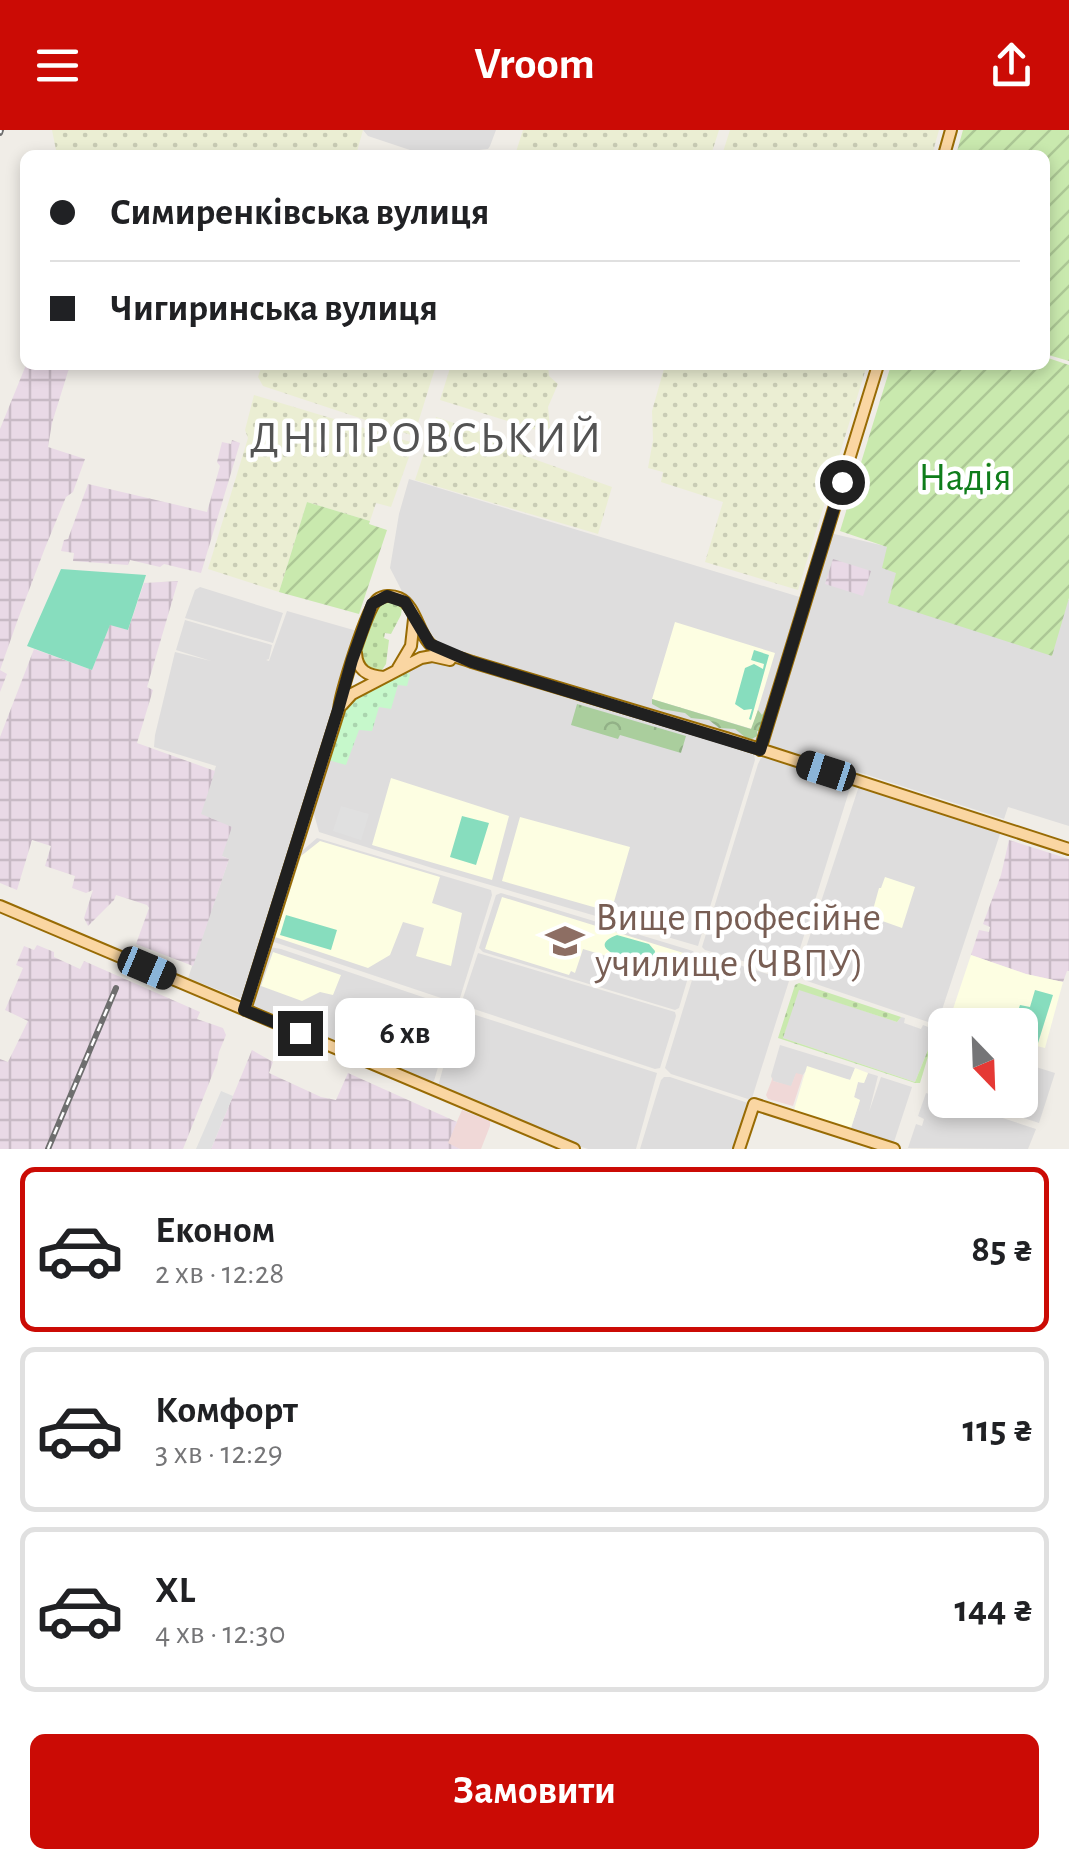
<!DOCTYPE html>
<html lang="uk">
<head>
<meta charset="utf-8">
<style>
  :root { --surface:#fff; --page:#f2f2f2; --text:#202124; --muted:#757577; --line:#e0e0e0; --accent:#cb0b05 }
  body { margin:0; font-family:"Alegreya Sans",sans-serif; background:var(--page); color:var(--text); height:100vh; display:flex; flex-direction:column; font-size:38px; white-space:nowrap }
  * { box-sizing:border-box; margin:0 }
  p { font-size:32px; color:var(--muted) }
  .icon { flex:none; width:55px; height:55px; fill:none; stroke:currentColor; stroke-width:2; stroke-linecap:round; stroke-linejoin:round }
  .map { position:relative; height:1019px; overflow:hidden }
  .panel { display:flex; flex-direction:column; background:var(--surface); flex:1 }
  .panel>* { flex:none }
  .hud { position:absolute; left:20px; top:20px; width:1030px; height:220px; border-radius:15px; box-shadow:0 5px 15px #0003; display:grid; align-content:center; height:220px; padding:0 30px; background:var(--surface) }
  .needle { width:65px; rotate:157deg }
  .fabs { position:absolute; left:928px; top:878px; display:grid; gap:20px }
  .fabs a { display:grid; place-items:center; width:110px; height:110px; border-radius:15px; background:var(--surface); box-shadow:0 5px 15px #0003; font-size:50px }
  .end { position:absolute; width:45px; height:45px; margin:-22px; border:12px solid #202020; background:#fff; box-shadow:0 0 0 5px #fff }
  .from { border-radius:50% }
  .bubble { position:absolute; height:70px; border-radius:15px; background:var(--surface); box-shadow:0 5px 15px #0003; font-size:32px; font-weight:600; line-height:70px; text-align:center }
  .car { position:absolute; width:30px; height:60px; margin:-30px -15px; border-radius:12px; box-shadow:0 0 8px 2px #0007; background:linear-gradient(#222 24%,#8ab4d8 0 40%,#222 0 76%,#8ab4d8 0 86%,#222 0) }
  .hud b { display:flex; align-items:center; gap:35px; height:95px; font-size:38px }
  .hud b+b { border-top:2px solid var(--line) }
  .hud i { width:25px; height:25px; background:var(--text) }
  ul { padding:18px 0 0; list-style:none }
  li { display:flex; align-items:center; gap:30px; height:165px; margin:0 20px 15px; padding:0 10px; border:5px solid var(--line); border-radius:15px }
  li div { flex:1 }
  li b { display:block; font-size:38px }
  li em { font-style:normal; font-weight:600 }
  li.current { border-color:var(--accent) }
  li>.icon { width:90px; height:90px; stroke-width:1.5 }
  .button { display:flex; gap:20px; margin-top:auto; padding:20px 30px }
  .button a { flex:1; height:115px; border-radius:15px; background:var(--accent); color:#fff; font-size:40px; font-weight:600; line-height:115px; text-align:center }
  header { display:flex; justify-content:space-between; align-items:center; height:130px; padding:0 30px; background:var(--accent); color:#fff; font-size:45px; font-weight:600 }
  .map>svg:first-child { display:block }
  .residential { fill:#dedddd }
  .commercial { fill:#f0d8d7 }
  .industrial { fill:url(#industrial-grid) }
  .education { fill:#fdfee2 }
  .farmland { fill:url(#farmland-dots) }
  .grass { fill:url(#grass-dots) }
  .forest { fill:url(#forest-crowns) }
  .park { fill:url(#park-dots) }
  .garden { fill:url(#garden-furrows) }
  .pitch { fill:#87ddbe }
  .parking { fill:#e0e0e0 }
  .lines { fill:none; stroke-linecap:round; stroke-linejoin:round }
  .major-casing { stroke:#986b04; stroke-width:14 }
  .major { stroke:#fad6a2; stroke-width:10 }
  .rail-casing { stroke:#6e6e6e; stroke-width:6 }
  .rail { stroke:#fff; stroke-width:2.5; stroke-dasharray:8; stroke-linecap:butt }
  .route { stroke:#202020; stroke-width:12 }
  .labels { text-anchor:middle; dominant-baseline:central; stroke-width:9; stroke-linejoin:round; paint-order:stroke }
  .park-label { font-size:40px; fill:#0f7d1b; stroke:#fff }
  .education-label { font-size:40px; fill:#785e54; stroke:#fff; text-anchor:start }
  .quarter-label { font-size:45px; letter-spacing:2.5px; fill:#535353; stroke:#fff }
</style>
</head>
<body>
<header><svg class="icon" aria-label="menu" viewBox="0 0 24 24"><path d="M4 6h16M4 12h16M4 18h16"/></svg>Vroom<svg class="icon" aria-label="share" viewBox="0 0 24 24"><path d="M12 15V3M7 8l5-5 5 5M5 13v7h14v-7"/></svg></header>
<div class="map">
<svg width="1069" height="1019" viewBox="0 0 1069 1019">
  <defs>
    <pattern id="industrial-grid" width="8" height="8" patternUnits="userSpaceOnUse" patternTransform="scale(2.5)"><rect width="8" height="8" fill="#e9d9e6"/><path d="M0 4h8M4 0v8" fill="none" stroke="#c8bac5"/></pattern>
    <pattern id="farmland-dots" width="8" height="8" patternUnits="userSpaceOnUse" patternTransform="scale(2.5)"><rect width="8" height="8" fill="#ebeed3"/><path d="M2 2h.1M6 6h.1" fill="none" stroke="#c9ccb5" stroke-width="1.8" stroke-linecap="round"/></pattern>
    <pattern id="grass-dots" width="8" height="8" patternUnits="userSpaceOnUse" patternTransform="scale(2.5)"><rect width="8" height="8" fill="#c9e9ae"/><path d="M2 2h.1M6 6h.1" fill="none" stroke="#acc895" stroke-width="1.8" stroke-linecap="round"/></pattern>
    <pattern id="forest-crowns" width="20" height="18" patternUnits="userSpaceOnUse" patternTransform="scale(2.5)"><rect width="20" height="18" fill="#aace9d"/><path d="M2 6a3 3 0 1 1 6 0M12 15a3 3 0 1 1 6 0" fill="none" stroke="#92b187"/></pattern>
    <pattern id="park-dots" width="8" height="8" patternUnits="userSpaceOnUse" patternTransform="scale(2.5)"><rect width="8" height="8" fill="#c6f8cb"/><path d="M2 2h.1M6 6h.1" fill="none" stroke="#aad4ae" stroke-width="1.8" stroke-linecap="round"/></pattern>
    <pattern id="garden-furrows" width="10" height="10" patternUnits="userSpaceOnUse" patternTransform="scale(2.5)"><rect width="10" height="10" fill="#c9e9ae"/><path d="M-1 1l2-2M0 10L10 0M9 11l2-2" fill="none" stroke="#acc895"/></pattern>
  </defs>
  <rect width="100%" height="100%" fill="#f0ede7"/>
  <path class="residential" d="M363,0H496L490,16L488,19L479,20L477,25H425L368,6Z
    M409,349L803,468L758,609L753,611L714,601L434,515L407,471L390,438L399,384Z
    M830,403L931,427L1069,470V696L1008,677L1004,689L852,640L840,642L768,616L766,613Z
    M200,457L283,483L273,513L185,488L195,460Z
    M287,481L357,501L244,870L188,848L229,729L222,726L200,685L216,636L154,617L155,605L175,522L211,531L176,520L185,490L272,515L269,529L266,530L269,531Z
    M437,529L473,537L697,603L754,624L755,630L698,816L432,738L319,702L312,677L347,573L418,532Z
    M766,627L848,652L851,655L792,844L790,845L705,820L702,817L758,634L761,628Z
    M859,656L995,700L1000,704L937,895L807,851L797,845Z
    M317,708L491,760L492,765L459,871L456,873L271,811L295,727Z
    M501,763L693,821L695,824L679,878L675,880L483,822L479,818L496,765Z
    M270,817L281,819L455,878L434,951L429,953L251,877L250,873Z
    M478,823L675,882L676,886L660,938L655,939L465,876L463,868Z
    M700,824H705L789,851L752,968L748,969L671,944L665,938Z
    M798,859L897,892L901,887L905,888L904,893L921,899L923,895L936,900L915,952L783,908Z
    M463,881L657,943L636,1019H588L578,1016L438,956L458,885Z
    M780,915L855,938L851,950L805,942L803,945L796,944L791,957L773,951L771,946Z
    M1020,932L1055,943L1039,993L969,970H1020Z
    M868,943L878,946L869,982L881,947L912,957L894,1012L851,998L860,970L854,968L858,952L864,953Z
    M664,947H670L748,973L750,974L736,1019H640L661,950Z
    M926,963L1036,999L1028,1019L908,1018L916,994L922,996L924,989L918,986Z"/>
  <path class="commercial" d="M796,943L803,945L793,976L768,969L766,965L773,947V951L791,956Z
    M462,980L490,991V996L481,1019H460L449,1015L448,1012Z"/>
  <path class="industrial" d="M26,235H70L52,293L48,317L85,329L73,362L66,367L45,418L18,489L0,540L7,544L0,562V299Z
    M232,310L240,313L201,443L164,434L160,437L130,430L128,435L73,431L74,423L61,421L64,410L68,409L88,354L207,382L220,336L217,332L222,312L231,314Z
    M833,429L871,441L863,466L825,454Z
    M178,451L147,557L153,560L137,613L215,641L201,684L232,697L222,726L229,729L193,836L136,814L149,778L147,775L116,765L114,770L88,796L84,788L93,760L86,763L72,758L75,746L45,736L51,716L32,710L17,760L0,753V607L34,519L92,540L110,494L128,500L144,453Z
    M1009,710L1069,729V841H1067L1063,852L1026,844L971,825L979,800L989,802L990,797L983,794L1001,745Z
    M37,815L54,822V827L80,839L84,831L200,882L197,889L223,898L226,905L219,922L217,933L183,1019H0V929L8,932L28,891L5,880L23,838L16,835L24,816L34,820Z
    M252,920L273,932L269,943L321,967L336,970L348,943L457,992L448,1013L460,1019H211Z"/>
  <path class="education" d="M675,492L775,523L752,599L652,569Z
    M391,648L509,686L492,750L372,715Z
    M520,687L630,717L611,782L502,751Z
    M320,711L440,747L432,773L462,783L451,836L416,826L424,798L403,792L390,825L368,838L275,807L301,726Z
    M885,747L915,757L902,798L871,787L879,758H881Z
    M502,767L690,825L682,849L583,819L575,843L571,841L569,845L485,819Z
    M273,822L341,845L333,865L320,862L302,871L261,856Z
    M971,825L1026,844L1063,852L1045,918L1020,912V895H963L949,891Z
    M807,936L850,950L855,938L868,943L864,953L858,952L854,967L860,970L851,998L794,980Z"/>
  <path class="farmland" d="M52,0H363L356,25H57Z
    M523,0H719L711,25H515Z
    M730,0H939L932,25H722Z
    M262,235H436L414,306L263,256L258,247Z
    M451,235H548L549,246L558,254L548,277L550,298L543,302L440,270Z
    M665,235H867L798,460L705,432L723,372L661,352L663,342L648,338L653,310L652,281Z
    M254,265L414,313L391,377L376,373L370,391L307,372L279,462L208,439L248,308L245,300Z
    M436,287L496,307L492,323L499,326L503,318L612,357L598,404L415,350Z"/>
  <path class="grass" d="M390,471L402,477L401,485L391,504L385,503L384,508L389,510L386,534L382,540L370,541L361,532C360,519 368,480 381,473C383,471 387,471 390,471Z
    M799,853L901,887L897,892L799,860L783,908L915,952L936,900L920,953H915L778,908L795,855Z"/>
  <path class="forest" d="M652,569L751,599L758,580L762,585L766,578H771L763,601H757V606L752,609L745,607L735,599L719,598L709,590L691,588L685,583L661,579L652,574Z
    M577,574L686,606L681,623L620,605L618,609L571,595Z"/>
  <path class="park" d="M405,538L410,545L407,556L398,555L391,579L379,577L372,601L359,600L346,635L328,630L349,570Z"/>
  <path class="garden" d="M963,0H1069V231L1045,224V25H956Z
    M1045,227L1069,235V468L1052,526L888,473L896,443L882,438L887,417L840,401L891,235H1045Z
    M307,372L370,391L369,394L387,400L359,484L279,462Z"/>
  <path class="pitch" d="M61,439L146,445L128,500L110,495L92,540L27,516Z
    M754,520L769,525L751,590L749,589L752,579L744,580L735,574L745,538L754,534L763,539L764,534L751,530Z
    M462,686L489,693L476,735L450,727Z
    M286,785L337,800L331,820L280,805Z
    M617,805L649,814L655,821L654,829L645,834C634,831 581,819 617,805Z
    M1035,860L1053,865L1038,913L1020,908V895H1003L1006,883L1026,889V887L1017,884L1020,875L1030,877Z"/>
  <path class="parking" d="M341,676L369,684L361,710L333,701Z
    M221,961L233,966L211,1019H196Z"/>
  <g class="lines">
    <g class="major-casing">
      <path id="major" d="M944,25L951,0
        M356,523C357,541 368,546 384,547
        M398,538L411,516L414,489
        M342,575L352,564L421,528L432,526L450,530
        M760,620L878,235
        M0,776L574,1019
        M245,880L339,580C340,565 367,477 377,470C383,465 392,465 399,468C415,475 418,501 429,513C438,524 460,527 472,532L726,608L1069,719
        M739,1019L754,974L894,1019"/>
    </g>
    <use href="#major" class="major"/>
    <g class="rail-casing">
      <path id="rail" d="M0,3L1,0
        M48,1019L116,858"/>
    </g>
    <use href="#rail" class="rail"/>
  </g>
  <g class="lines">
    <path class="route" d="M300,903L244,880L338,580L352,530L372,474L387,466L405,472L430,514L472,532L760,620L842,352"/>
  </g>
  <defs>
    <g id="university-bare" transform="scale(3)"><path d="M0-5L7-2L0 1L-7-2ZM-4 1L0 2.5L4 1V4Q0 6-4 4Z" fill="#8d6e63" stroke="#fff" stroke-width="2.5" paint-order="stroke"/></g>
  </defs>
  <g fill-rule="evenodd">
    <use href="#university-bare" x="565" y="811"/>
  </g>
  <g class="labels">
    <g class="park-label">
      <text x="965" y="348">Надія</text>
    </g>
    <g class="education-label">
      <text x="595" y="788">Вище професійне<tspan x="595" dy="46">училище (ЧВПУ)</tspan></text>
    </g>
    <g class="quarter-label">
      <text x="427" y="308">ДНІПРОВСЬКИЙ</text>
    </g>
  </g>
</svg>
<div class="fabs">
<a><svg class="needle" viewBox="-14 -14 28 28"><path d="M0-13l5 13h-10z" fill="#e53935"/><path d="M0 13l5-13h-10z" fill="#757577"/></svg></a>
</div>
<i class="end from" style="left:842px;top:352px"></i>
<i class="end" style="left:300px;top:903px"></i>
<div class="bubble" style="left:335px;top:868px;width:140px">6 хв</div>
<i class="car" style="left:826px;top:641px;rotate:288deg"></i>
<i class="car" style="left:147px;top:838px;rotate:113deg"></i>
<div class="hud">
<b><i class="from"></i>Симиренківська вулиця</b>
<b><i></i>Чигиринська вулиця</b>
</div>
</div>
<section class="panel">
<ul>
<li class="current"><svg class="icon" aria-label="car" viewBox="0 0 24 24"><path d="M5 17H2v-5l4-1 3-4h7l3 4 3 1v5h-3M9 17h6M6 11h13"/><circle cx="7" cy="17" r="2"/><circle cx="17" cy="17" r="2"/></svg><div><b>Економ</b><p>2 хв · 12:28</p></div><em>85 ₴</em></li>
<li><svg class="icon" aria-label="car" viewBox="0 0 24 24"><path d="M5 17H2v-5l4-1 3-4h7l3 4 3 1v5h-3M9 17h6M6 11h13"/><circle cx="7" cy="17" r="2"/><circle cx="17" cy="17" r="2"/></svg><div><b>Комфорт</b><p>3 хв · 12:29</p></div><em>115 ₴</em></li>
<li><svg class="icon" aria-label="car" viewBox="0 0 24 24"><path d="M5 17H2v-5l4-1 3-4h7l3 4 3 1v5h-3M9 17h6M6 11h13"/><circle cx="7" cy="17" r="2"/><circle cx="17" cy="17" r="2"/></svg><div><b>XL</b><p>4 хв · 12:30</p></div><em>144 ₴</em></li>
</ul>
<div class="button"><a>Замовити</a></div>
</section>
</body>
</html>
